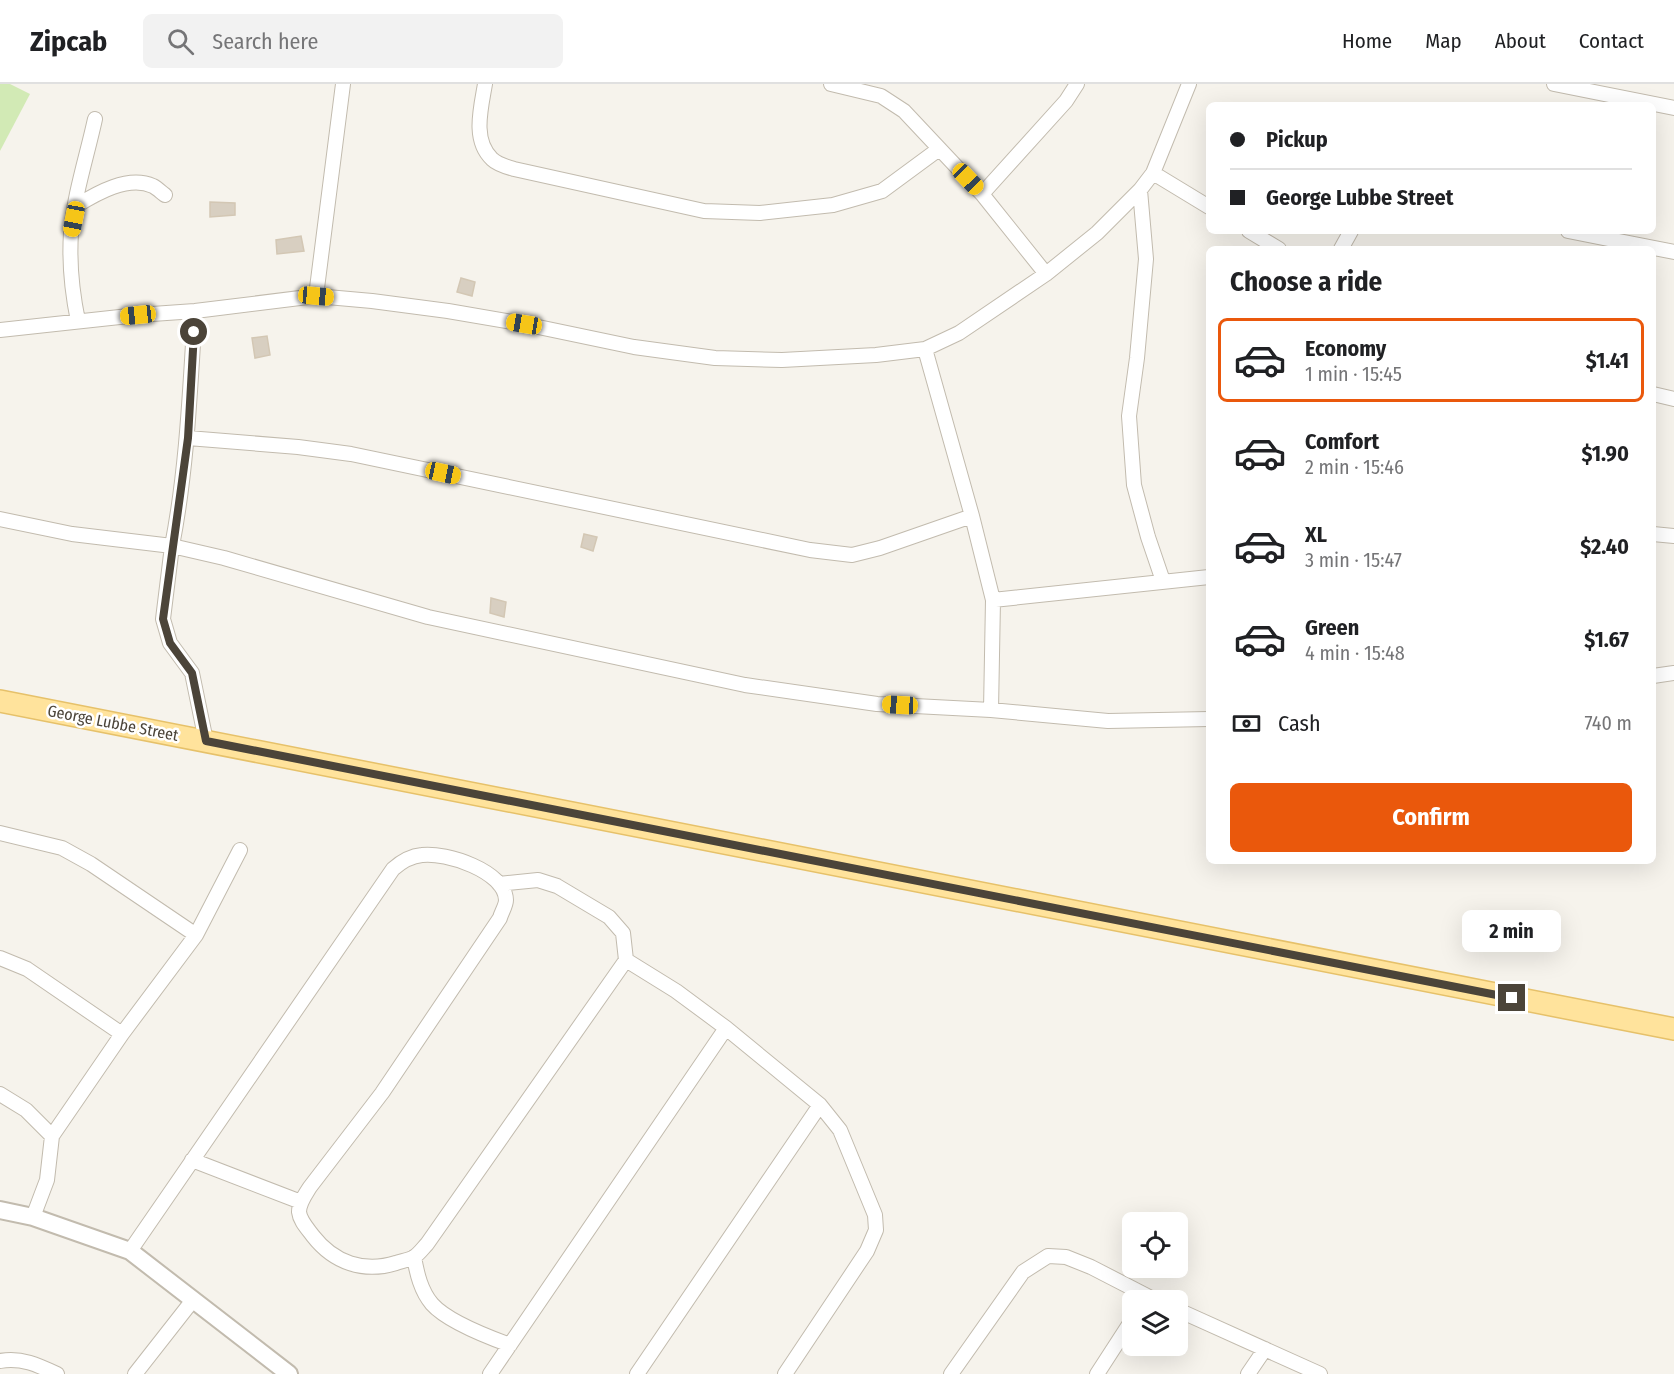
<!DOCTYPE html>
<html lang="en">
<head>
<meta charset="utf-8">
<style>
  :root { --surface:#fff; --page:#f2f2f2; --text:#202124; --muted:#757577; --line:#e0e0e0; --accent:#ea580c }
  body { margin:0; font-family:"Fira Sans Condensed",sans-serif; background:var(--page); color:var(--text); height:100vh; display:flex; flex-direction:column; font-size:22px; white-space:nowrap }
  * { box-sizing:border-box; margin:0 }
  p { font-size:20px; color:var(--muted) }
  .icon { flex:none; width:33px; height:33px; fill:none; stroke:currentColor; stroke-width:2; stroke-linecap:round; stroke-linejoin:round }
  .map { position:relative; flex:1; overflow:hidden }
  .drawer { position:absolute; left:1206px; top:162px; width:450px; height:618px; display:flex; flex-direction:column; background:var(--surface); border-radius:9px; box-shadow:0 6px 24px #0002 }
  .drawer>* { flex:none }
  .guide { position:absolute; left:1206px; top:18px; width:450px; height:132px; border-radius:9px; box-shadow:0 6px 24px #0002; display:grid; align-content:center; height:132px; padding:0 24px; background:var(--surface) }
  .buttons { position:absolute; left:1122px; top:1128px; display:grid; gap:12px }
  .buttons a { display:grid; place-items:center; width:66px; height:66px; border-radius:9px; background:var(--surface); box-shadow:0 6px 24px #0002; font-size:30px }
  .end { position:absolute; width:27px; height:27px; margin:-14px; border:8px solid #4b4439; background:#fff; box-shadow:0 0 0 3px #fff }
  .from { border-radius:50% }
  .bubble { position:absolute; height:42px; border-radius:9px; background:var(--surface); box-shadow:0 6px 24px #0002; font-size:20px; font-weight:700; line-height:42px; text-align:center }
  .car { position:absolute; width:18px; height:36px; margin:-18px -9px; border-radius:8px; box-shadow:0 0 4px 2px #0007; background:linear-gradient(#f5c518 24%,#345 0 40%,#f5c518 0 76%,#345 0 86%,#f5c518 0) }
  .guide b { display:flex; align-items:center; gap:21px; height:57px; font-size:22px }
  .guide b+b { border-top:2px solid var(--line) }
  .guide i { width:15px; height:15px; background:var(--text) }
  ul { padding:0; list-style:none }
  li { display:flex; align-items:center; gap:18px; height:84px; margin:0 12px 9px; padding:0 12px; border:3px solid transparent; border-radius:9px }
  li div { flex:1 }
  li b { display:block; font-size:22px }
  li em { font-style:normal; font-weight:700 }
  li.current { border-color:var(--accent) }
  li>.icon { width:54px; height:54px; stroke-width:1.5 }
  h2 { padding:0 24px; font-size:27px; line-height:72px }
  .pay { display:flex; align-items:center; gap:15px; height:66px; padding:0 24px; font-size:22px }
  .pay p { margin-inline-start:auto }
  .action { display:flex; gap:12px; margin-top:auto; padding:12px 24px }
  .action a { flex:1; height:69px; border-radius:9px; background:var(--accent); color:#fff; font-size:24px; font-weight:700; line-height:69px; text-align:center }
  header { display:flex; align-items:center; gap:36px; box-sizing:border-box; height:84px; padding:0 30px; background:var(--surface); border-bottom:2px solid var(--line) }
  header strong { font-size:28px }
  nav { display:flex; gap:33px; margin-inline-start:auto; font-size:21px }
  .search { width:420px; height:54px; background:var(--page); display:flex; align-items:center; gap:15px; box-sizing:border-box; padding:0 21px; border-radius:9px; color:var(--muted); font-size:22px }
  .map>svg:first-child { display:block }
  .green { fill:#d2eab5 }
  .building { fill:#d8cfc1; stroke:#d3c7b4; stroke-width:1.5 }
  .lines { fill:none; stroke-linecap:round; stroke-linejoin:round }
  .minor-casing { stroke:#c2bbae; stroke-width:16 }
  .tertiary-casing { stroke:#c2bbae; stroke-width:20 }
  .primary-casing { stroke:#e6c16a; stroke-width:24 }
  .minor { stroke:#fff; stroke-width:14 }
  .tertiary { stroke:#fff; stroke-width:16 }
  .primary { stroke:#ffe39c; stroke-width:21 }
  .route { stroke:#4b4439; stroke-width:8 }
  .labels { text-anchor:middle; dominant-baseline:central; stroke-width:5; stroke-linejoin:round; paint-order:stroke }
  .street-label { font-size:16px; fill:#4b4439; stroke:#fff }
</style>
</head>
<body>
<header>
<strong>Zipcab</strong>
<div class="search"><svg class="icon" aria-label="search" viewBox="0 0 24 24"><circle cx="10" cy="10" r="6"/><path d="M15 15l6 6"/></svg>Search here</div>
<nav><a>Home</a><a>Map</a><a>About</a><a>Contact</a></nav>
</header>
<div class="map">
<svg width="1674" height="1290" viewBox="0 0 1674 1290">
  <rect width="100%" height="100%" fill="#f6f3ec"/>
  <path class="green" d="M0,0H10L30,10L0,67Z"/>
  <path class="building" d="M210,118L235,119V131L210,133Z
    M301,152L304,167L277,170L276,156Z
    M461,194L475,198L472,212L457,208Z
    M267,252L270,271L255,274L252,254Z
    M584,450L597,453L593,467L581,463Z
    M491,514L506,518L504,533L490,529Z"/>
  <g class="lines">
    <g class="minor-casing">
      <path id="minor" d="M485,0C481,24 472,56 492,75C497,80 507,83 514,85L704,127L760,129L833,121L882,107L939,65
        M831,0L881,12L904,27L982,110L1046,190
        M1554,0L1674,24
        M1153,89L1209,123
        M1140,106L1146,175L1137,274L1129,332L1134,401L1148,453L1163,497
        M982,110L1066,17L1077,0
        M76,122C97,109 128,91 153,102C157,104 161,108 165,111
        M1249,147L1279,165
        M1568,147L1674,168
        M1341,165L1351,147
        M316,212L343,0
        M195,227C190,306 187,385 172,462L224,474L428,533L745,601L877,620L991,626L1108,637L1209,635
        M78,237C72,208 69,179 71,149C74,111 87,72 95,35
        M0,246L138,231L195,227L316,212L372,217L448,227L524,240L634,263L715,274L782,276L876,271L925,265L959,249L1046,190L1097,149L1140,106L1153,89L1189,0
        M925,265L972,432L993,516L991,626
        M1653,310L1674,315
        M188,354L298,363L351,370L810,466L852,471L880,464L972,432
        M0,435L72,450L172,462L163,535L170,559L192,589L206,657
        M1653,450L1674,452
        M993,516L1209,493
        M1653,592L1674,589
        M0,749L62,764L91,780L196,851
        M0,874L27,885L122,950
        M626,876L676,907L726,944L820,1021L840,1046L875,1131L876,1146L867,1167L785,1290
        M0,1010L26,1026L52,1052
        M192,1076L301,1118
        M33,1133L47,1096L52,1052L122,950L196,851L240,766
        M130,1167L393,785C402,777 411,772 422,771C446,768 505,787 506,816C506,822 501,829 500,834L382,1009L310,1103C305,1111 299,1119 299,1128C300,1137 308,1145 313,1152C334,1179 364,1189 396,1179C401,1177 409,1176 414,1173C419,1170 423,1164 427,1160L626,876L623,849L609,833L557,802L538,796L499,800
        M414,1173C417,1190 421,1207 432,1220C447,1237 488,1253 510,1261
        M1178,1226L1320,1290
        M0,1277C21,1273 38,1281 57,1290
        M135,1290L193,1216
        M490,1290L726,944
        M637,1290L820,1021
        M951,1290L1023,1188L1048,1172L1066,1173L1091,1183L1155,1216
        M1097,1290L1132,1236
        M1248,1290L1265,1265"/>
    </g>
    <g class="tertiary-casing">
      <path id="tertiary" d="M0,1126L33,1133L130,1167L289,1290"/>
    </g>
    <g class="primary-casing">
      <path id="primary" d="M0,617L1674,945"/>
    </g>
    <use href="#minor" class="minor"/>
    <use href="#tertiary" class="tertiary"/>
    <use href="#primary" class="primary"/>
  </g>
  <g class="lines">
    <path class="route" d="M194,248L188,354L163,535L170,559L192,589L206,657L1512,914"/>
  </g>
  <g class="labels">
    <g class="street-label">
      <text transform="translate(113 639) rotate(11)">George Lubbe Street</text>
    </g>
  </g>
</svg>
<div class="buttons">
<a><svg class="icon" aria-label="locate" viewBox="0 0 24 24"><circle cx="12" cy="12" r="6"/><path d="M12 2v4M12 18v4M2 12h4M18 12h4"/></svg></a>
<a><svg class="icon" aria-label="layers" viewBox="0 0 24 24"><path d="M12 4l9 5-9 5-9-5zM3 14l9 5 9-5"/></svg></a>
</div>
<i class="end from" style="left:194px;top:248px"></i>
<i class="end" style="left:1512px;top:914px"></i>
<div class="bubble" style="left:1462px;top:826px;width:99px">2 min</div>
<i class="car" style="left:968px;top:95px;rotate:136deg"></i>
<i class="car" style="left:74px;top:135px;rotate:191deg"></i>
<i class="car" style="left:316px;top:212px;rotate:95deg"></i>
<i class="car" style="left:138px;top:231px;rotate:264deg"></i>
<i class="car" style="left:524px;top:240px;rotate:279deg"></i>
<i class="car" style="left:443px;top:389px;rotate:102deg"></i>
<i class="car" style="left:900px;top:621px;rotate:273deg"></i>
<div class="guide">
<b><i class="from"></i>Pickup</b>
<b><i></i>George Lubbe Street</b>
</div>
<section class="drawer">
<h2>Choose a ride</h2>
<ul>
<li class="current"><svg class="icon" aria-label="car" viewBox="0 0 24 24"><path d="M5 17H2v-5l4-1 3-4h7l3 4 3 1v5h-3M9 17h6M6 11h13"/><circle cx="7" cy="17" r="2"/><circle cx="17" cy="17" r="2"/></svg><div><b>Economy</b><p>1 min · 15:45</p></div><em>$1.41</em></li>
<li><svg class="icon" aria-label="car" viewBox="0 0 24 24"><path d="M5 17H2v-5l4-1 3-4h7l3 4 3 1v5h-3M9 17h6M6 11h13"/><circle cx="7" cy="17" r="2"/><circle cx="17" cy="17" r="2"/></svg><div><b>Comfort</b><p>2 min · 15:46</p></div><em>$1.90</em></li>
<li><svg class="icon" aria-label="car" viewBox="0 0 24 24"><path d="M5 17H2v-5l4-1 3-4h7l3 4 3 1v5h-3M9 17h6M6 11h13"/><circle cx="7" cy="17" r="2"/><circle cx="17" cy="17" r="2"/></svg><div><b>XL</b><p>3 min · 15:47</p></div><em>$2.40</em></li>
<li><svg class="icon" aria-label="car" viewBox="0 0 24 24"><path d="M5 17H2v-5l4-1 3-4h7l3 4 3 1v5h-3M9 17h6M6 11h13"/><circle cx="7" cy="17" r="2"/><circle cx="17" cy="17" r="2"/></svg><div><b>Green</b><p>4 min · 15:48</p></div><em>$1.67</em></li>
</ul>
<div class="pay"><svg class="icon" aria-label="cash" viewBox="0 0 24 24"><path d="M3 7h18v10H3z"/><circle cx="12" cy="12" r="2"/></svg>Cash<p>740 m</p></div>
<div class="action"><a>Confirm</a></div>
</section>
</div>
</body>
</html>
